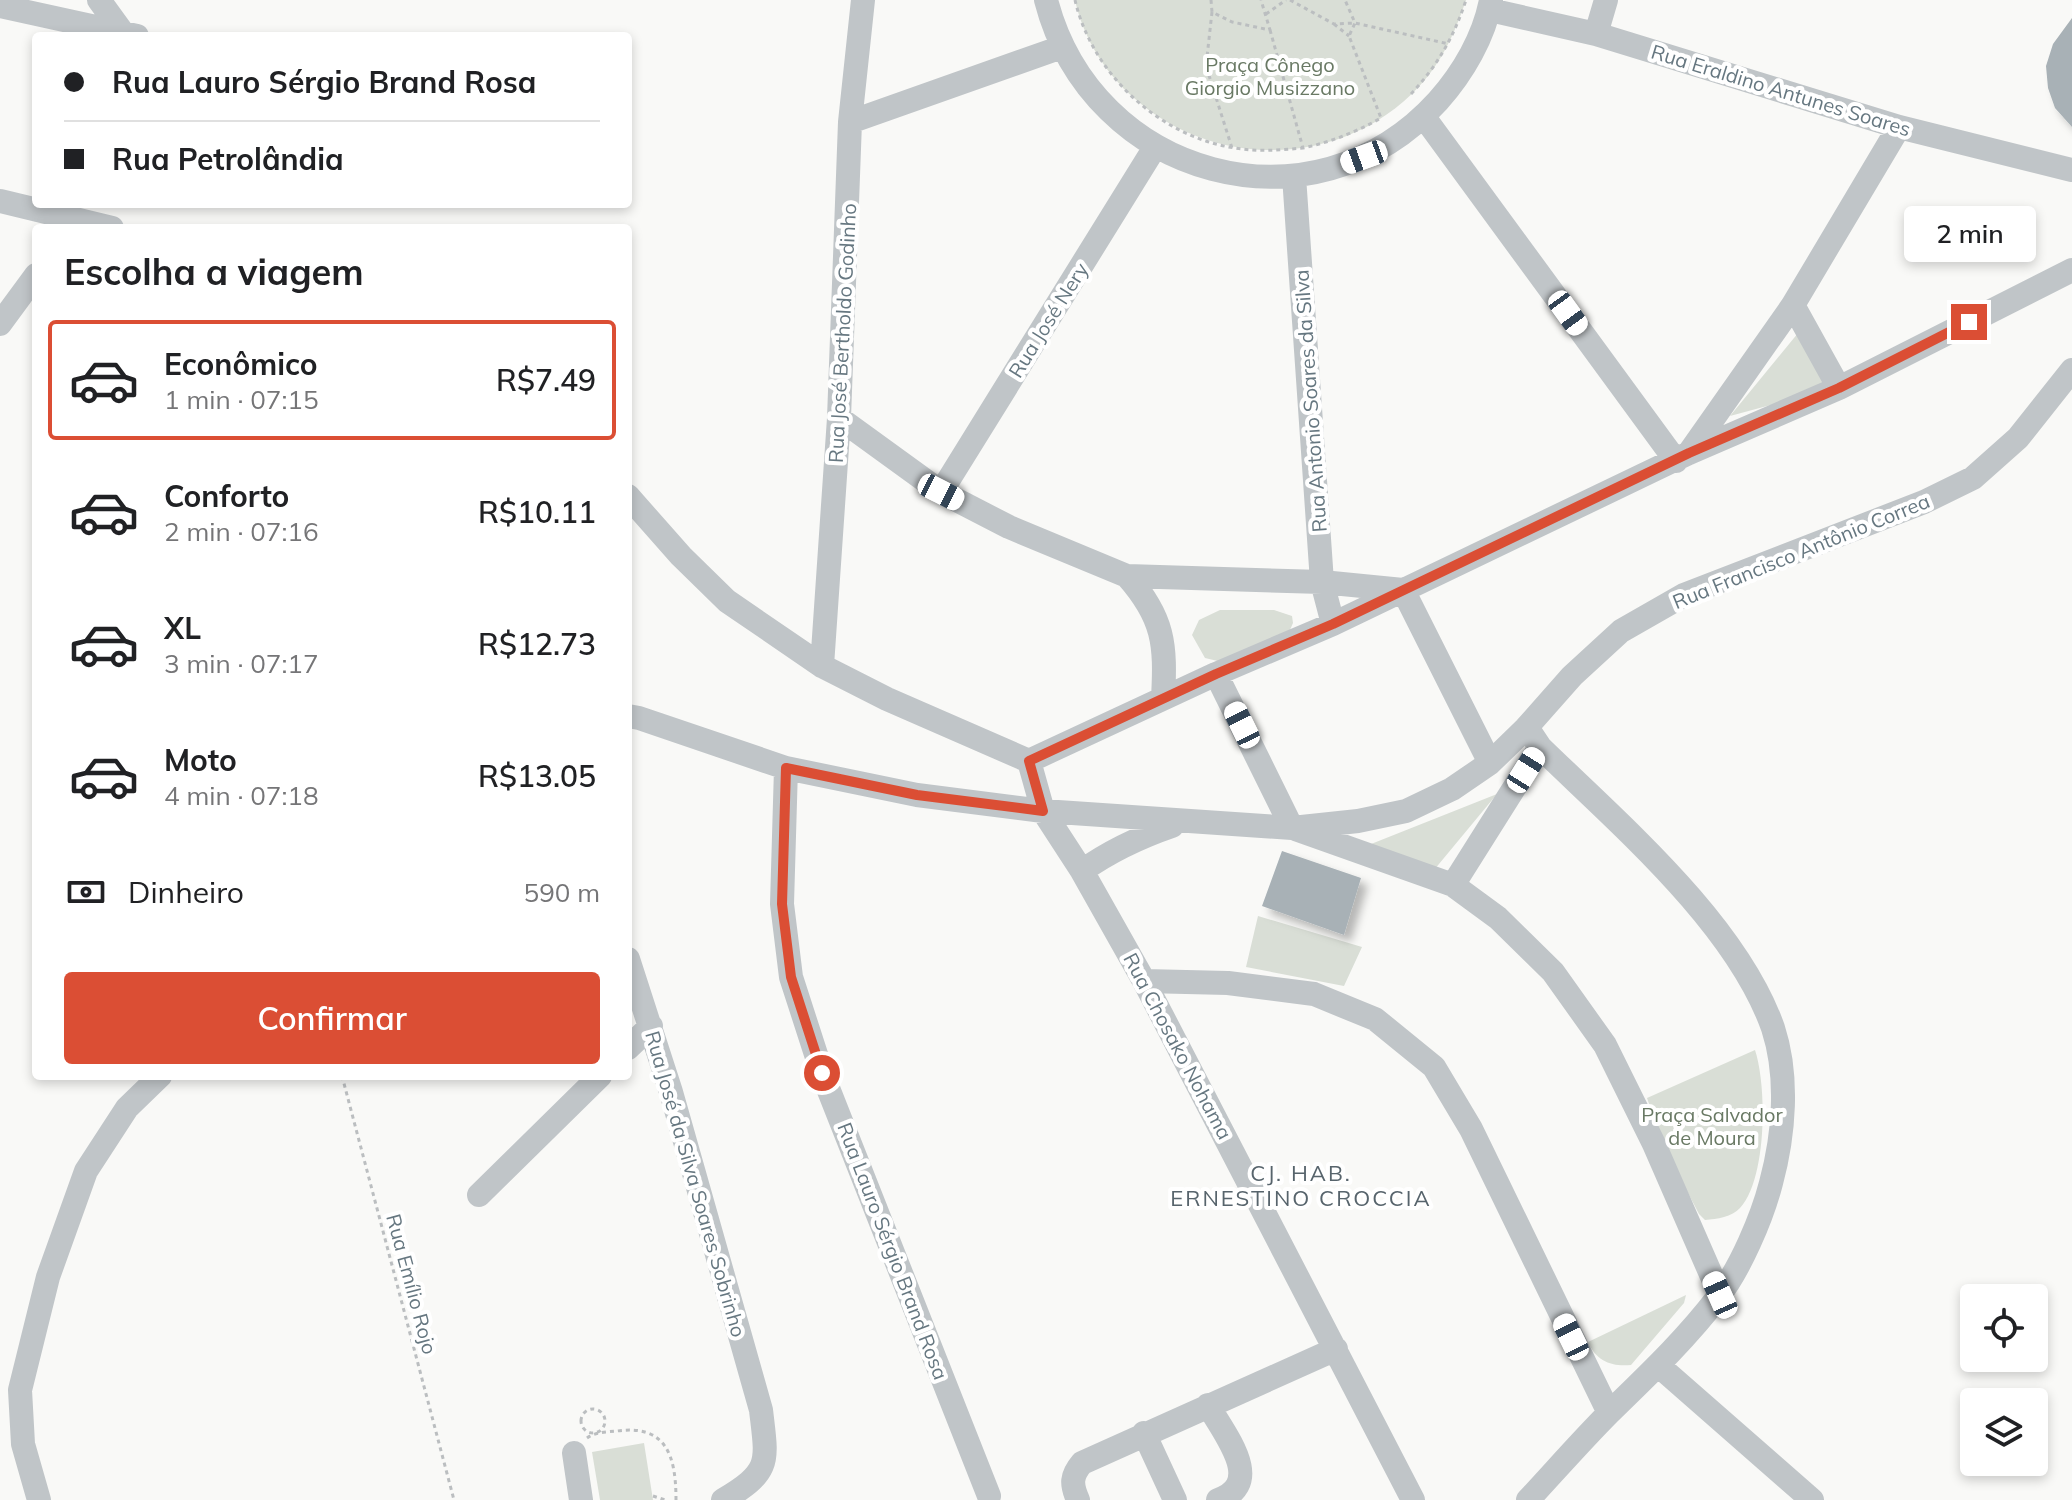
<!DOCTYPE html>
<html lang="pt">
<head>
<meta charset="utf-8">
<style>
  :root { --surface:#fff; --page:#f2f2f2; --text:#202124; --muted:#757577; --line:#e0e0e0; --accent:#db4e34 }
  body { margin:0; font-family:Mulish,sans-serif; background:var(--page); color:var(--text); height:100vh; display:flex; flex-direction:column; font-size:30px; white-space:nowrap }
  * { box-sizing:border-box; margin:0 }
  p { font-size:26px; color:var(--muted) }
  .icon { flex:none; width:44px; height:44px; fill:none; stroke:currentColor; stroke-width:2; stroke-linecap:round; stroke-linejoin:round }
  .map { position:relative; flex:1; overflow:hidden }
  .sheet { position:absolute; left:32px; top:224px; width:600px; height:856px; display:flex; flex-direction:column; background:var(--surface); border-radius:8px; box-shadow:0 4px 12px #0003 }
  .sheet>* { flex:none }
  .hud { position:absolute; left:32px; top:32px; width:600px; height:176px; border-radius:8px; box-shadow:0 4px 12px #0003; display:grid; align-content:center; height:176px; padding:0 32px; background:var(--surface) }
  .controls { position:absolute; left:1960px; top:1284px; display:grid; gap:16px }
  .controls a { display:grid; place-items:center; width:88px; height:88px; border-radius:8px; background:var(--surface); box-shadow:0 4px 12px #0003; font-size:40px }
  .end { position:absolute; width:36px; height:36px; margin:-18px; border:10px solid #db4e34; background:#fff; box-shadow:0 0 0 4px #fff }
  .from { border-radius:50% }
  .bubble { position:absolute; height:56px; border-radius:8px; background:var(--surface); box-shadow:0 4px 12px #0003; font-size:26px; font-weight:600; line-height:56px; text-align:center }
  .car { position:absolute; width:24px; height:48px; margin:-24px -12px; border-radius:10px; box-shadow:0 0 6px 2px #0007; background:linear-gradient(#fff 24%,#345 0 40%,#fff 0 76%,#345 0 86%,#fff 0) }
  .hud b { display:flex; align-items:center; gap:28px; height:76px; font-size:30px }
  .hud b+b { border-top:2px solid var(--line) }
  .hud i { width:20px; height:20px; background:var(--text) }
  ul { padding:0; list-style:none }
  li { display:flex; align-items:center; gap:24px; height:120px; margin:0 16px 12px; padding:0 16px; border:4px solid transparent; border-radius:8px }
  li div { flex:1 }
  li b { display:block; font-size:30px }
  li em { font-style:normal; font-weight:600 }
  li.selected { border-color:var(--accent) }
  li>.icon { width:72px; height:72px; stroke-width:1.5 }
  h2 { padding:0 32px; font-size:36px; line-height:96px }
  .pay { display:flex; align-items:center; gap:20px; height:88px; padding:0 32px; font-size:30px }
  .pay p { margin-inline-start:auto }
  .primary-button { display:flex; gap:16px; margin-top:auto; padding:16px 32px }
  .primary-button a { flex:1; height:92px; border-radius:8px; background:var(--accent); color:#fff; font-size:32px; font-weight:600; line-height:92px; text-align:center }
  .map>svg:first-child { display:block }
  .green { fill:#d9ded6 }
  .building { fill:#a8b1b6; filter:url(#shadow) }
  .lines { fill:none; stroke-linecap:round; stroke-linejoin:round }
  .path { stroke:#bbbec0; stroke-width:3; stroke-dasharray:4 4; stroke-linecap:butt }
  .minor { stroke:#c0c5c8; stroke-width:24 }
  .route { stroke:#db4e34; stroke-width:10 }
  .labels { text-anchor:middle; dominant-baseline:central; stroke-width:8; stroke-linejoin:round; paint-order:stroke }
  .park-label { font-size:20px; fill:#697964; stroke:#fff }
  .street-label { font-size:20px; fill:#667780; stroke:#fff }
  .neighbourhood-label { font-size:22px; letter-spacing:2px; fill:#57646c; stroke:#fff }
</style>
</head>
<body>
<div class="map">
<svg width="2072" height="1500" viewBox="0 0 2072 1500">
  <defs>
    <filter id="shadow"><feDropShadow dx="7" dy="7" stdDeviation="4" flood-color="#0004"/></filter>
  </defs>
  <rect width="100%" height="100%" fill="#f9f9f7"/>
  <path class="green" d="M1075,0H1466C1457,27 1446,53 1428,76C1355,167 1219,174 1134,98C1105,73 1083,37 1075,0Z
    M1803,327L1834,388L1730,416Z
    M1220,610H1274L1292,616L1293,623L1286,639L1222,662L1205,658L1192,635L1199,620Z
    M1497,794L1434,870L1361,848Z
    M1258,916L1362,947L1344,986L1246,967Z
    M1755,1050C1767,1086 1767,1179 1740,1208C1732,1217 1717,1219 1705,1220L1699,1214L1665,1149L1647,1098Z
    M1686,1295L1684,1303L1631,1365C1612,1367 1596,1361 1588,1342Z
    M644,1443L653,1500H600L592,1452Z"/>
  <path class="building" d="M2072,18V127L2055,108L2048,88L2046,66L2053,44Z
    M1282,851L1361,878L1344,935L1262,906Z"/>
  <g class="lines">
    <path class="path" d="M1075,0C1092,74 1160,137 1235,148C1258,152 1280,150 1303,148
      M1211,0L1212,12L1232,22L1270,30L1261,0
      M1290,0L1334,24L1355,23L1449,44
      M1212,12L1206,66L1232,148
      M1266,14L1286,0
      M1334,24L1349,36
      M1270,30L1303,148C1331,142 1356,132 1381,118L1349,36L1355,23L1345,0
      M1411,94C1437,66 1454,37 1466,0
      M342,1076L454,1500
      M581 1421a12 12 0 1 1 24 0a12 12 0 1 1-24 0Z
      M587,1438C595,1432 607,1432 617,1431C667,1424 676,1457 676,1500
      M653,1496L665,1500"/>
    <path class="minor" d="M99,0L123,33L122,36
      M1046,0C1092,178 1313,239 1438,101C1463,73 1484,37 1491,0
      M0,6L137,36
      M1490,10L1596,34L1899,127L2072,170
      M1596,34L1606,0
      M1424,117L1676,461
      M850,122L1062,47
      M1294,176L1322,582L1333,624
      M0,201L112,228
      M1793,305L1839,388
      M0,324L36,275
      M839,418L941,492L1009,527L1127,576L1322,582L1403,590L1490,763
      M1689,453L1793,305L1899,127
      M941,492L1155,147
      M628,496L681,556L727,601L822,666L887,699L1029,761
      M1127,576C1164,618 1166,644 1163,698
      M822,666L839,418L850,122L863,0
      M1216,674L1292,828
      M628,716L639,718L786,768L917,795L1043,811L1292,828L1358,821L1406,811L1452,789L1490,763L1526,728L1572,676L1621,631L1684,595L1924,502L1973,478L2018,438L2072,370
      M1029,761L1216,674L1333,624L1689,453L1839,388L2072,270
      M1029,761L1043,811L1082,871L1144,981L1413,1500
      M786,768L782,904L791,977L822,1073L989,1496
      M1298,830L1453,885L1498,918L1553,972L1605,1045L1654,1144L1720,1295
      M1082,871C1110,851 1140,837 1172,826
      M1453,885L1540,747L1532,735
      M628,959L671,1092L761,1410C767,1462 772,1471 723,1500
      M1144,981L1228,983L1314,994L1375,1019L1434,1067L1471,1129L1609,1413
      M628,1048L651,1026
      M479,1195L600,1076
      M1659,1366L1812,1500
      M1208,1405C1224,1434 1266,1483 1218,1500
      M1144,1433L1175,1500
      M574,1453L581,1500
      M39,1500L23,1444L20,1390L48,1277L86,1171L127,1108L160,1076
      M1078,1500C1071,1484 1071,1476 1082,1463L1336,1349
      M1528,1500C1555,1471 1582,1440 1610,1412C1648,1375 1686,1339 1718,1297C1740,1269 1762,1218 1771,1183C1784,1135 1789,1077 1773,1028C1736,923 1619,824 1540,747"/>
  </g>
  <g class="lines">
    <path class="route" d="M822,1073L791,977L782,904L786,768L917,795L1043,811L1029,761L1216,674L1333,624L1689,453L1839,388L1969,322"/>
  </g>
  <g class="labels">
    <g class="park-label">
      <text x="1270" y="64">Praça Cônego<tspan x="1270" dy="23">Giorgio Musizzano</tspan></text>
      <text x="1712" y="1114">Praça Salvador<tspan x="1712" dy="23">de Moura</tspan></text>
    </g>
    <g class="street-label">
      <text transform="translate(1781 90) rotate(17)">Rua Eraldino Antunes Soares</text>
      <text transform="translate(1048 320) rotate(-58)">Rua José Nery</text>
      <text transform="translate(842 333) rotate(-87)">Rua José Bertholdo Godinho</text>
      <text transform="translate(1310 401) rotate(-94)">Rua Antonio Soares da Silva</text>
      <text transform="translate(1801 551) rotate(-22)">Rua Francisco Antônio Correa</text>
      <text transform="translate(1178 1046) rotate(62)">Rua Chosako Nohama</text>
      <text transform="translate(696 1184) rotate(74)">Rua José da Silva Soares Sobrinho</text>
      <text transform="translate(893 1251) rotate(69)">Rua Lauro Sérgio Brand Rosa</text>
      <text transform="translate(412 1284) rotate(75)">Rua Emílio Rojo</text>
    </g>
    <g class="neighbourhood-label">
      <text x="1301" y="1173">CJ. HAB.<tspan x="1301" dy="25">ERNESTINO CROCCIA</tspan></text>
    </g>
  </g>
</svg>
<div class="controls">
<a><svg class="icon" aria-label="locate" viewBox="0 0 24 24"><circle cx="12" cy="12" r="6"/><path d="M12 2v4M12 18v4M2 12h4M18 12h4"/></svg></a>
<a><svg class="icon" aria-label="layers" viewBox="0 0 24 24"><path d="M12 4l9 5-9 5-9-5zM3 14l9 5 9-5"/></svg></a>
</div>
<i class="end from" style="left:822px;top:1073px"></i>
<i class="end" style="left:1969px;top:322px"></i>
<div class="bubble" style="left:1904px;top:206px;width:132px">2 min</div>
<i class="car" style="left:1364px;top:157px;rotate:250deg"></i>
<i class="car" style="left:1568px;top:313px;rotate:144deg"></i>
<i class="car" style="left:941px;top:492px;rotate:117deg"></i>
<i class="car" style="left:1242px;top:725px;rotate:334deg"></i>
<i class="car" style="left:1526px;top:770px;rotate:32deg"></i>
<i class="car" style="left:1720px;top:1295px;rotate:336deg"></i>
<i class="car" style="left:1571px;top:1337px;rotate:334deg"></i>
<div class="hud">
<b><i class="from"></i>Rua Lauro Sérgio Brand Rosa</b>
<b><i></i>Rua Petrolândia</b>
</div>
<section class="sheet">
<h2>Escolha a viagem</h2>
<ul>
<li class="selected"><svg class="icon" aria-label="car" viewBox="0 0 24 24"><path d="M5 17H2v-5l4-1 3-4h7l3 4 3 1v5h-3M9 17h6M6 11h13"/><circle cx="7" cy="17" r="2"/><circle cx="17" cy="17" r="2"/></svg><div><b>Econômico</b><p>1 min · 07:15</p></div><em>R$7.49</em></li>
<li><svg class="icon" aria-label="car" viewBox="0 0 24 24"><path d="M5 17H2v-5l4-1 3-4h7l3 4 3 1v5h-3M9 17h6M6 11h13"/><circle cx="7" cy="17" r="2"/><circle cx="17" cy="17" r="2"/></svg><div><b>Conforto</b><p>2 min · 07:16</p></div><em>R$10.11</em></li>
<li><svg class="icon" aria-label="car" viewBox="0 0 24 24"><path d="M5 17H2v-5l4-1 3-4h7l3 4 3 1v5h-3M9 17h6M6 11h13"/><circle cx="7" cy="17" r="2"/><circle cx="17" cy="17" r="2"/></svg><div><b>XL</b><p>3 min · 07:17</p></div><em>R$12.73</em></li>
<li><svg class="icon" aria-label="car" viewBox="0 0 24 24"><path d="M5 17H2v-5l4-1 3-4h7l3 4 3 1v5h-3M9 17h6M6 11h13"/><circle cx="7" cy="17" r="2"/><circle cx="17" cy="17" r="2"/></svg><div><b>Moto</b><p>4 min · 07:18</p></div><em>R$13.05</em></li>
</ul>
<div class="pay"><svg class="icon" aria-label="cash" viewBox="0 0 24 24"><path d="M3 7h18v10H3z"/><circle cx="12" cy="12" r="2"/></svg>Dinheiro<p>590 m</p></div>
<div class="primary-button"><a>Confirmar</a></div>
</section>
</div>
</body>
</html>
